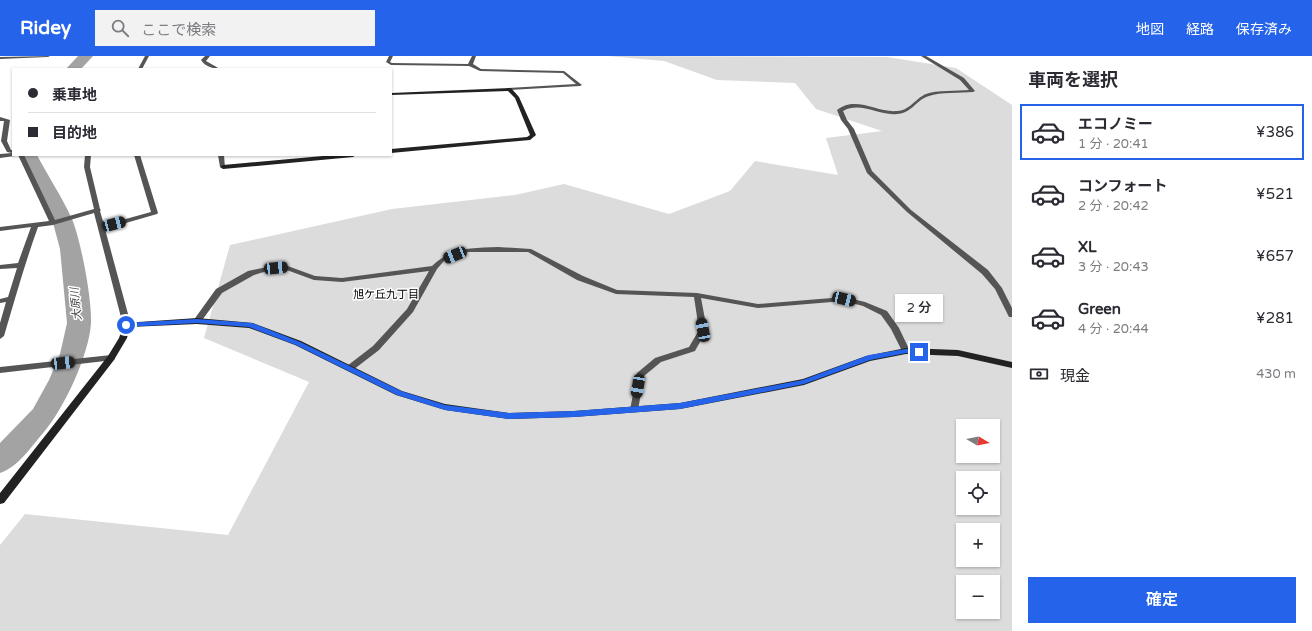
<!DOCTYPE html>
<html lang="ja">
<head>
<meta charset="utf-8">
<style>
  :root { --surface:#fff; --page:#f2f2f3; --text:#2b2b33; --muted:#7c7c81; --line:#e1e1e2; --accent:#2563eb }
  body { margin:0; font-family:"Varela Round","Noto Sans JP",sans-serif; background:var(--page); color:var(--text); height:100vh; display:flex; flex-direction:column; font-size:15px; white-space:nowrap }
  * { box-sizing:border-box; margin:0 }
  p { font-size:13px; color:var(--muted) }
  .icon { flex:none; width:22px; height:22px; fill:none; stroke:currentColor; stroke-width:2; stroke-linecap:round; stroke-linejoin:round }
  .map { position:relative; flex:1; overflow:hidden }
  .side { display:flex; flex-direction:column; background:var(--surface); width:300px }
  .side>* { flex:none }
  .hud { position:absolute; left:12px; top:12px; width:380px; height:88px; border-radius:0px; box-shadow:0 1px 3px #0004; display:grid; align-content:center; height:88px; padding:0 16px; background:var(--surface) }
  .needle { width:26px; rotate:100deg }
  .buttons { position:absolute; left:956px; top:363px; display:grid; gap:8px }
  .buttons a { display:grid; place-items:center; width:44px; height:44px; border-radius:0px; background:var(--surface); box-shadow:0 1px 3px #0004; font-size:20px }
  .end { position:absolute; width:18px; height:18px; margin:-9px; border:5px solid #2563eb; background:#fff; box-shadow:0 0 0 2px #fff }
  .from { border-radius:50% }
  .bubble { position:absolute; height:28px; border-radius:0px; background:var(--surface); box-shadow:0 1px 3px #0004; font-size:13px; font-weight:600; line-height:28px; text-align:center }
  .car { position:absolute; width:12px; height:24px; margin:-12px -6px; border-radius:5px; box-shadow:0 0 3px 1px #0007; background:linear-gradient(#222 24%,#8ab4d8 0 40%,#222 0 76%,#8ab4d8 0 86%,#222 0) }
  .hud b { display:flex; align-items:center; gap:14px; height:38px; font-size:15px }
  .hud b+b { border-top:1px solid var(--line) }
  .hud i { width:10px; height:10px; background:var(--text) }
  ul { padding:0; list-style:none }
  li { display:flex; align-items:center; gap:12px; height:56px; margin:0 8px 6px; padding:0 8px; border:2px solid transparent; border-radius:0px }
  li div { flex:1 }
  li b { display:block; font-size:15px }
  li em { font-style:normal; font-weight:600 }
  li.active { border-color:var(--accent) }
  li>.icon { width:36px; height:36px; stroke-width:1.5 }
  h2 { padding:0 16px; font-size:18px; line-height:48px }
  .pay { display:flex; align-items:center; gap:10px; height:44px; padding:0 16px; font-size:15px }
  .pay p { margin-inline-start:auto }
  .primary-button { display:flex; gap:8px; margin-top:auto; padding:8px 16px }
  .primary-button a { flex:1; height:46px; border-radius:0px; background:var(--accent); color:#fff; font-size:16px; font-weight:600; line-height:46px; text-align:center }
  header { display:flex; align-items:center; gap:24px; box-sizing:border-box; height:56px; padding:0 20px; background:var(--accent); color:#fff }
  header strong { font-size:19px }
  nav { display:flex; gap:22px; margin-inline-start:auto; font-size:14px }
  .search { width:280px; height:36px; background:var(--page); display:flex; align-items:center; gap:10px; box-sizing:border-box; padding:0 14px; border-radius:0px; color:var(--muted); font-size:15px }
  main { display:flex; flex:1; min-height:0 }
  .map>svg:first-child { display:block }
  .green { fill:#dcdcdc; fill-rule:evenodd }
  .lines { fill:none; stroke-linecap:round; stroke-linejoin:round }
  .river { fill:#a3a3a3; fill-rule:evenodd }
  .street { fill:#555; fill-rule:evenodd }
  .secondary { fill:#222; fill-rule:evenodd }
  .route { fill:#2563eb }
  .labels { text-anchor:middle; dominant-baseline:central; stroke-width:3; stroke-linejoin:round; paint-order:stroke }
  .neighbourhood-label { font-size:11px; fill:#000; stroke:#fff }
  .water-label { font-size:11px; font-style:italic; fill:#444; stroke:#fff }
</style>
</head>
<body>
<header>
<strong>Ridey</strong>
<div class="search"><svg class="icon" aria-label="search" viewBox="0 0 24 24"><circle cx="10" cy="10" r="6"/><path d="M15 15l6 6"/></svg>ここで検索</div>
<nav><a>地図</a><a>経路</a><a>保存済み</a></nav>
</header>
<main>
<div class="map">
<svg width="1012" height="575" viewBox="0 0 1012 575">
  <rect width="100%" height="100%" fill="#fff"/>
  <path class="green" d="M608,0L887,1L956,12L1012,49V575H0V489L25,458L228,479L309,326L204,282L230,189L392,153L515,139L564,128L669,158L730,135L755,105L838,119L826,82L882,75L816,53L795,27L717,24L664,5ZM963,370H993V400H963ZM963,422H993V452H963ZM963,474H993V504H963ZM963,526H993V556H963Z"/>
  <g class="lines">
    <path class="river" d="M78,0H93L81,13H66Z
      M19,99H37C48,120 62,141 72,163C81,185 92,243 91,267C89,299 64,353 43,377C31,391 18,411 0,417V387L33,353L49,324L60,298L67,267L60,193L52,163Z"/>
    <path class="street" d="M50,0L48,1L0,3V1Z
      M145,0H149L142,13H138Z
      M205,0H210L206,5L220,13C214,13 204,10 201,4Z
      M389,0H393L390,6L392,7L468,8L472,0H476L473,8L481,13L564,15L582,29L580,30L509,34H507V32L576,28L563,17L480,15L469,10L391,9L386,6Z
      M921,0H926L964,22L975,35L973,36C961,37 940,36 929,40C917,43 911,58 897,58C878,60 861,45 843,55L847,64L854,73L872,115L911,154L988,214L1002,232L1012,252V261H1009L995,233L982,218L907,156L867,117L848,73L841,64L837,54C856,39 877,57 897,55C909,55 916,42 926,38C936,34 958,35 969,34L960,24Z
      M0,61L10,64L7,85L11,94H13V99H16L15,100L0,102V98L12,97L7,96L1,85L4,65H0Z
      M18,99H24L55,164L94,153L84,111L85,99H91L90,111L100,153L101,154L100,155L104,169L151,156L134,99H140L158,157L157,158L105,173L131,269L130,271H124L123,269L94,157L53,169L38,171C25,207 15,243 4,280L0,283V267L6,246L0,247V243L8,241L17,212L0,213V209L18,207L31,171L0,175V171L49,165Z
      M218,99H224L225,112L220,111Z
      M498,191L531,193L583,220L617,234L697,237L758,248L844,241L865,246L887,255L899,272L910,295L906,298L903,297L891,273L881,259L863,250L844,245L758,252L701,242L707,274L696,293L695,295L661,306L644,320L638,354L637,356H631L630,354L637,317L655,302L689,291L699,274L694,241L616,238L577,224L528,196H468L444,205L437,213L413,256L379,294L353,314H347L346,312L347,310L373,290L407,253L429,215L342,226L314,224L284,213L267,215L254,219L222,237L200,267L197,268L193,265L216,233L248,215L267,211L285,209L315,220L342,222L432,210C451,191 473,192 498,191Z
      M111,299L115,302L114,304L0,317V311Z"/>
    <path class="secondary" d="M511,32L519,41L536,79L530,84L391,97V93L527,81L530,79L515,42L508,35L391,39V37Z
      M334,99H356L353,101L223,113L220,111L223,109Z
      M197,262L253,267L301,285L402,335L445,348L509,357L574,355L680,347L803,323L866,300L906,292L958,294L1012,306V312L958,300L906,298L870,305L804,329L680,353L574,361L509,363L445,354L396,339L295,289L249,272L197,268L130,271L127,282L114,304L4,447L0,448V437L108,300L119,282L124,267Z"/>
  </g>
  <path class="route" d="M197,263L252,267L300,286L401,335L445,349L509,357L574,355L680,347L803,324L869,299L906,293H919L922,296L919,298L906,297L870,304L804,328L680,353L574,361L509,363L445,354L397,339L296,289L249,271L197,267L126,271L123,269L126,267Z"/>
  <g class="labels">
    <g class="neighbourhood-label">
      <text x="386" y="238">旭ケ丘九丁目</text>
    </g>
    <g class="water-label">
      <text transform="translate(76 248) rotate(-96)">大原川</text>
    </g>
  </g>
</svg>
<div class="buttons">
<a><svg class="needle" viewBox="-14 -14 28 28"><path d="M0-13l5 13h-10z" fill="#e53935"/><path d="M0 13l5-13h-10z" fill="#7c7c81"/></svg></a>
<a><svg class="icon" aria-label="locate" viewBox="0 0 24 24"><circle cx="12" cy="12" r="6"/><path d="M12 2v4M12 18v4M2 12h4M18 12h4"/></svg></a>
<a>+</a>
<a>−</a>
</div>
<i class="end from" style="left:126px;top:269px"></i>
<i class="end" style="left:919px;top:296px"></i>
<div class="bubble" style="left:895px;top:238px;width:48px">2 分</div>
<i class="car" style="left:114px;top:168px;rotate:75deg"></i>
<i class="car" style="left:455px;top:199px;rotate:248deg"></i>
<i class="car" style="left:276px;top:212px;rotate:85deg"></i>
<i class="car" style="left:844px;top:243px;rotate:103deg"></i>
<i class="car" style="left:703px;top:274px;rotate:349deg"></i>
<i class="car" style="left:63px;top:307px;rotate:84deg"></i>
<i class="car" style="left:638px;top:330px;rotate:190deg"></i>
<div class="hud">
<b><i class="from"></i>乗車地</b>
<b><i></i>目的地</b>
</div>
</div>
<section class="side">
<h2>車両を選択</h2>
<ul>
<li class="active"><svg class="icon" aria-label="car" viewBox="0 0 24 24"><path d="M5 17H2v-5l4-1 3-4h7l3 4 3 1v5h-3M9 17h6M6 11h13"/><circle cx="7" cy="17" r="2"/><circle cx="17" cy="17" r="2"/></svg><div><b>エコノミー</b><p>1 分 · 20:41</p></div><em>¥386</em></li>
<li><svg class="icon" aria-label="car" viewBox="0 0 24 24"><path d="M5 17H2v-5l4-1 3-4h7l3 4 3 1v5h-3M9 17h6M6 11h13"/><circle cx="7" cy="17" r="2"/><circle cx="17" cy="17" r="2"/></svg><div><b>コンフォート</b><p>2 分 · 20:42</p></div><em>¥521</em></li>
<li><svg class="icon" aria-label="car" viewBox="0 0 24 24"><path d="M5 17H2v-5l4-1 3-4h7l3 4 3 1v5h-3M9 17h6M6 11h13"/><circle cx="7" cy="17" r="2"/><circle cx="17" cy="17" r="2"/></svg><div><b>XL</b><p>3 分 · 20:43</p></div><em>¥657</em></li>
<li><svg class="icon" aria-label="car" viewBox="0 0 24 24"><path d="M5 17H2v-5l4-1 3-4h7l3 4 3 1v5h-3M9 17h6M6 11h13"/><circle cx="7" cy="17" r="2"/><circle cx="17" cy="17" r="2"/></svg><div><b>Green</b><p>4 分 · 20:44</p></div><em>¥281</em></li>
</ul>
<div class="pay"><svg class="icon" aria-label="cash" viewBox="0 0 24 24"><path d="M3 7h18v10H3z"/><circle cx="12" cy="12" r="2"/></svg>現金<p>430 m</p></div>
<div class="primary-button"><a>確定</a></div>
</section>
</main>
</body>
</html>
